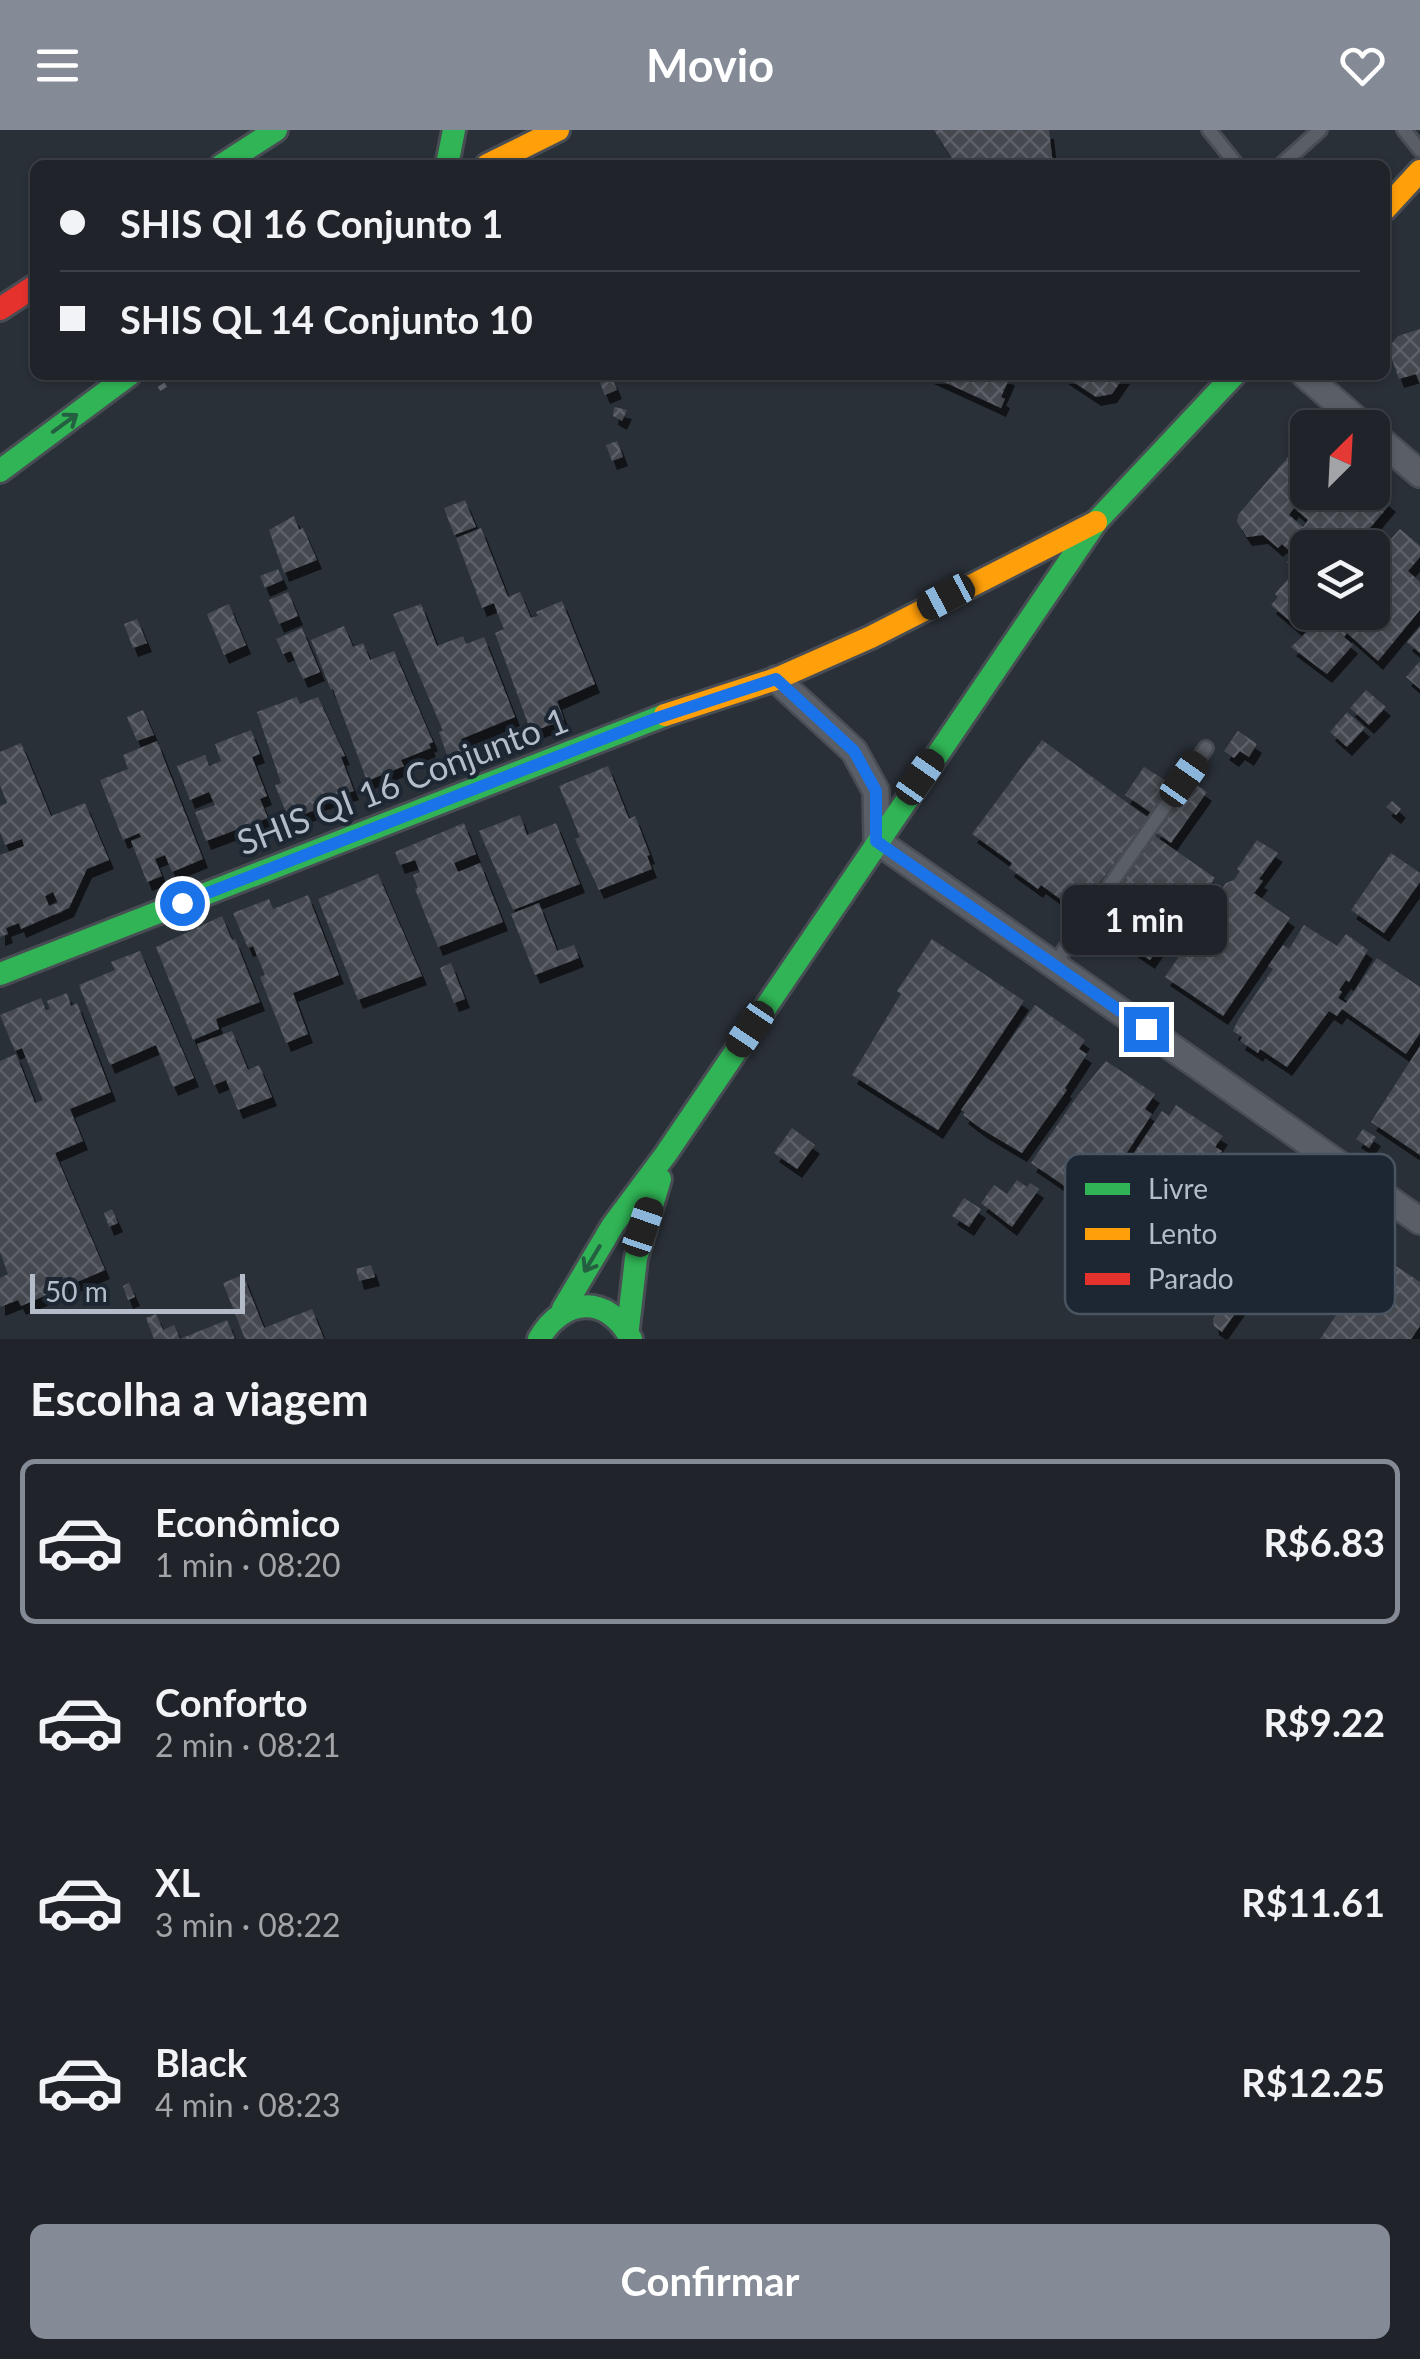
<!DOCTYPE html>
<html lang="pt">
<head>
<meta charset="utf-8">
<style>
  :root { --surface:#20242a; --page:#2d3036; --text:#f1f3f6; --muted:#a2a4a8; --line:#3d4147; --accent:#848b96 }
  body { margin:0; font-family:Lato,sans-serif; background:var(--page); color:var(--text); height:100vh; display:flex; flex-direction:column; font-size:38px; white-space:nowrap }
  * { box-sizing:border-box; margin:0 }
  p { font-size:32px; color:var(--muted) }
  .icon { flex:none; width:55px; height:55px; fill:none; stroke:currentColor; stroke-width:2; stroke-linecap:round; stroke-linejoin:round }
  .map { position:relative; height:1209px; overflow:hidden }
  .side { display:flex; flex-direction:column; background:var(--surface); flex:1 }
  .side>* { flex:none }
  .guide { position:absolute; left:30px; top:30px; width:1360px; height:220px; border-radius:15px; box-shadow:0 2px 8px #0004,0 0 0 2px var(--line); display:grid; align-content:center; height:220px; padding:0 30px; background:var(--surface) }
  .needle { width:65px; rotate:24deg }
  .buttons { position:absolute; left:1290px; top:280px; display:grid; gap:20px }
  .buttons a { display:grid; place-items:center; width:100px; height:100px; border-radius:15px; background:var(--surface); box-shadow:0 2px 8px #0004,0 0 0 2px var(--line); font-size:50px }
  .scale { position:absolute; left:30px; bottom:25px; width:215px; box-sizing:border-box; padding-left:10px; border:5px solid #b4bcc9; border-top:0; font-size:28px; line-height:35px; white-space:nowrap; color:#b4bcc9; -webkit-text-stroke:8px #1d2633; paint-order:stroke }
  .end { position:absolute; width:45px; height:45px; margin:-22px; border:12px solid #1a73e8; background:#fff; box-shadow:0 0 0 5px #fff }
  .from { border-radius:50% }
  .bubble { position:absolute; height:70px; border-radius:15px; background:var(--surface); box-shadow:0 2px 8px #0004,0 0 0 2px var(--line); font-size:32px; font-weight:700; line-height:70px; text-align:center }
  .car { position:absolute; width:30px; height:60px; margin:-30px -15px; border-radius:12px; box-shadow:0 0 8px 2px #0007; background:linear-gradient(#222 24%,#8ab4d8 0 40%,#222 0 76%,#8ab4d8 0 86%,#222 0) }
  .guide b { display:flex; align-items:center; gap:35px; height:95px; font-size:38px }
  .guide b+b { border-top:2px solid var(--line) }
  .guide i { width:25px; height:25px; background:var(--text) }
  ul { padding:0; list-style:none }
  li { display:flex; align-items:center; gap:30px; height:165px; margin:0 20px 15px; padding:0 10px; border:5px solid transparent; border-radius:15px }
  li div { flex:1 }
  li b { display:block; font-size:38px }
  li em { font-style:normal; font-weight:700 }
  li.current { border-color:var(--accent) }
  li>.icon { width:90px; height:90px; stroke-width:1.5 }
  h2 { padding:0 30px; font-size:45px; line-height:120px }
  .primary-button { display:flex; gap:20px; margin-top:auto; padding:20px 30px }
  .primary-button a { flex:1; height:115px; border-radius:15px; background:var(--accent); color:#fff; font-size:40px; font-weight:700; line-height:115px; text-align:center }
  header { display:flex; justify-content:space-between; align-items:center; height:130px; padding:0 30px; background:var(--accent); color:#fff; font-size:45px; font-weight:700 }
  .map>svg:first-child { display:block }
  .building { fill:url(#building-cross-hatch); fill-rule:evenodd; filter:url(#shadow) }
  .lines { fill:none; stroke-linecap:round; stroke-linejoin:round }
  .lane-casing { stroke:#484c53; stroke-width:18 }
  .street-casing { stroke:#484c53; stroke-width:30 }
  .fast-casing { stroke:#484c53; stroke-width:28 }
  .slow-casing { stroke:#484c53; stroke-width:28 }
  .jam-casing { stroke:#484c53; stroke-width:28 }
  .path { stroke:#5d636a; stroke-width:5; stroke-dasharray:8 8; stroke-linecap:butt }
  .lane { stroke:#5a5e66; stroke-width:12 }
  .street { stroke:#5a5e66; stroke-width:25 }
  .fast { stroke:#30b455; stroke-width:22 }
  .slow { stroke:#ff9f0a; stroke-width:22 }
  .jam { stroke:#e5322d; stroke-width:22 }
  .oneway { stroke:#255f41 }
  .route { stroke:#1a73e8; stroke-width:12 }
  .labels { text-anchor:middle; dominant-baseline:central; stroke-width:8; stroke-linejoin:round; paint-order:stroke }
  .street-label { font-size:35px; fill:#b4bcc9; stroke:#1d2633 }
  .key { fill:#1d2633; stroke:#4a5360; stroke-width:2.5 }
  .key-label { font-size:28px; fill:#b4bcc9 }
</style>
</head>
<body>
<header><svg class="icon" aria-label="menu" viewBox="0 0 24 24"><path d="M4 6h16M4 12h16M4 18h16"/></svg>Movio<svg class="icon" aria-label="heart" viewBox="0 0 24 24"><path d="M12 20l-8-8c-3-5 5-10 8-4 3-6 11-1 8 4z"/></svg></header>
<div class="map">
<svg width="1420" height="1209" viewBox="0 0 1420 1209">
  <defs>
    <pattern id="building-cross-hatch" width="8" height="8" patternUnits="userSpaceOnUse" patternTransform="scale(2.5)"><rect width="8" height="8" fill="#444950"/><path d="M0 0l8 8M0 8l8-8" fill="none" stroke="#5d6168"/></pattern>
    <filter id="shadow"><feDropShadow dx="5" dy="9" stdDeviation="0" flood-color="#0009"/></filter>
  </defs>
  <rect width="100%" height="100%" fill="#2a3038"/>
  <path class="building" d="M934,0H1049L1053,35H956Z
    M1420,199V254L1416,244L1399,249L1388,218L1398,206Z
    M929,245H1007L1010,247L1001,267L1005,269L1001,278Z
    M1063,245H1125L1112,264L1096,267Z
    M612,248L617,260L605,265L600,253Z
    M614,277L627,280L622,291L613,286Z
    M617,311L623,327L612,331L606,315Z
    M1308,322V362H1372V357L1391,373L1353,418H1308V482H1315L1304,495L1301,492L1297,497L1271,475L1278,467L1275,464L1296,440L1287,432L1294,425L1282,414L1278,418L1263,405L1247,407L1237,392L1238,385L1289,326L1297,334ZM1294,378L1308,390L1303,397L1289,385Z
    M465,370L476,397L454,405L444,378Z
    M294,386L299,400L303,398L317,430L284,443L269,400Z
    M481,398L508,467L520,462L531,488L538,486L536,482L562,471L595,554L557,571L564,590L531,602L495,503L504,499L497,482L494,473L482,478L456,408Z
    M1400,399L1420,416V427L1408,441L1420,452V480L1378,531L1347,503L1344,507L1353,515L1327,544L1291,517L1328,482H1372V430Z
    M278,439L283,450L265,458L260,446Z
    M288,462L298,486L279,494L269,470Z
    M229,474L246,515L224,525L207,484Z
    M421,474L437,516L463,506L466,514L484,507L515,587L461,609L465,621L448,628L439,602L443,601L393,484Z
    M137,489L147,513L133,518L124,494Z
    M344,496L353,517L363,513L370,530L394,521L433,612L429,614L431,618L401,630L404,636L367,651L333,559L331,560L311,510Z
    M1420,497V523L1407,512Z
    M302,498L320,542L303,549L291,521L283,524L276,509Z
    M1420,531V559L1406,547Z
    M1366,560L1386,577L1369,595L1350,578Z
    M297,567L300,574L318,567L345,626L341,627L354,661L313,674L315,680L289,690L275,655L281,653L257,582Z
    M143,580L154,605L137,611L127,587Z
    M1347,582L1365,598L1347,617L1330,602Z
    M251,600L260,624L252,627L267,666L260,669L268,688L206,711L195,682L215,675L209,662L190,670L177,636L205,625L209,636L221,631L215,614Z
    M1238,601L1257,614L1249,627L1240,621L1234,628L1224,621Z
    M1042,610L1148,688L1078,782L1041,755L1038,759L1009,738L1012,733L972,704Z
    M157,611L203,729L172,742L165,725L155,729L162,746L147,752L131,711L141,707L139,703L123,710L100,650L128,639L123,625Z
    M21,613L51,686L85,673L109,730L87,739L69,778L21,799L19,793L6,798L8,804L0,807V725L24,716L22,709L5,715L0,702V676L7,673L0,655V622ZM53,762L58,773L49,776L45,766Z
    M608,636L629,689L635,686L650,725L647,726L652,739L599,760L575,709L580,707L559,656Z
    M1144,637L1173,655L1153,684L1125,665Z
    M1190,650L1207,662L1171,713L1154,701Z
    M1392,671L1401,679L1396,685L1386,677Z
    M520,685L527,705L556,693L580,754L513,780L479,701Z
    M464,693L476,724L454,733L458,742L480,733L503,792L438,817L415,759L418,758L413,745L420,742L415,730L400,735L395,722Z
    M1155,706L1215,748L1178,803L1171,798L1150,830L1095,793Z
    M1257,710L1278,723L1259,749L1263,751L1254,763L1290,788L1223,886L1165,847L1210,781L1207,779L1226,753L1234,750L1240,741L1237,739Z
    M1391,723L1420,743V752L1384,803L1351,780Z
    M378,744L422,846L358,870L318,769Z
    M308,765L339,845L293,863L308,904L286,913L260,847L265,845L253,816L248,818L233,783L269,769L273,779Z
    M539,773L557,821L574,815L579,828L535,845L511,784Z
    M222,786L232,810L235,809L260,872L216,889L219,899L193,910L156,817Z
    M1304,795L1337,816L1346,804L1368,820L1349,852L1346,850L1339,860L1342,862L1338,868L1346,873L1377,828L1420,857V903L1406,924L1342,879L1337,886L1329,881L1287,937L1260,919L1258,923L1240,911L1242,907L1233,901L1238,890L1273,839L1268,836L1283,815L1289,819Z
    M932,809L1024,871L938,1000L852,945L901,864L897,861Z
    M140,821L194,948L173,957L156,915L110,935L79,855L115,840L111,832Z
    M451,833L465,869L454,873L440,838Z
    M67,863L71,876L77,873L111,962L70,979L83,1011L55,1023L105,1140L21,1176L18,1170L0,1177V1148L8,1144L0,1122V931L16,924L35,973L43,970L22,918L15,921L0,885L41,868L46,880L50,879L47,871Z
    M1035,875L1085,910L1079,919L1087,924L1065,958L1067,960L1022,1023L983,1000L963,985L965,982L961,980Z
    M232,901L248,940L259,935L272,967L238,980L226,950L214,955L197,914Z
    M1420,916V1025L1371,992Z
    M1106,931L1155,964L1145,979L1152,984L1126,1024L1129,1026L1091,1074L1031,1033L1078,965Z
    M1176,975L1223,1006L1215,1017L1222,1021L1214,1033L1222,1039L1165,1120L1105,1079L1109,1073L1103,1069L1162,981L1169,986Z
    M792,998L815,1015L797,1039L774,1023Z
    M1363,999L1376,1007L1369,1018L1356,1009Z
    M1017,1050L1027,1057L1030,1053L1039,1059L1012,1097L981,1073L994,1055L1007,1064Z
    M964,1068L981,1079L969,1097L952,1086Z
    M112,1079L118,1093L109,1097L104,1083Z
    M1378,1124L1420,1152V1196L1411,1209H1320Z
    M371,1135L375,1147L359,1151L356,1139Z
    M243,1145L264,1198L312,1179L324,1209H245L223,1153Z
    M1229,1147L1250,1162L1222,1202L1214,1196L1213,1189L1217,1183L1209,1177Z
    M129,1153L135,1167L128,1170L123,1156Z
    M156,1184L163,1200L174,1195L180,1209L227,1190L235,1209H154L146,1188Z"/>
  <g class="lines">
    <g class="lane-casing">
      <path id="lane" d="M1209,0L1237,35
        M1404,0L1420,20
        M1281,35L1320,0
        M1054,835L1206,618"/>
    </g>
    <g class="street-casing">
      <path id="street" d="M1305,245L1366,298
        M1372,303L1420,344
        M776,549L854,621L876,661L877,711L1420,1091"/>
    </g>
    <g class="fast-casing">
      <path id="fast" d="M222,35L276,0
        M447,35L454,0
        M0,341L129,245
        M0,844L665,585
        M563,1179L613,1095L666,1024L1096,392L1234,245
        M628,1198L636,1128L660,1049
        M539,1209C563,1167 608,1164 631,1209"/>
    </g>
    <g class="slow-casing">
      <path id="slow" d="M487,35L558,0
        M1385,79L1420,41
        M665,585L776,549L871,507L1096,392"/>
    </g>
    <g class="jam-casing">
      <path id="jam" d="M0,179L35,156"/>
    </g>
    <path class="path" d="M159,259L180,245"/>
    <use href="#lane" class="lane"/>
    <use href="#street" class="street"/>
    <use href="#fast" class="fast"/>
    <use href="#slow" class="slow"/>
    <use href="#jam" class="jam"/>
  </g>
  <defs><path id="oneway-shaft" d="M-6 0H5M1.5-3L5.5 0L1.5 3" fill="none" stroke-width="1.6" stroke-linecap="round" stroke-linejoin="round" transform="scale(2.5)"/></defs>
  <g class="oneway">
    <use href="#oneway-shaft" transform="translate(65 293) rotate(-36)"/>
    <use href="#oneway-shaft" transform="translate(592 1129) rotate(121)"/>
  </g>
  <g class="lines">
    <path class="route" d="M182,773L654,589L776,549L854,621L876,661V711L1146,899"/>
  </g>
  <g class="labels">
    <g class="street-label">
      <text transform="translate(402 650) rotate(-21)">SHIS QI 16 Conjunto 1</text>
    </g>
  </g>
  <rect x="1065" y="1024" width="330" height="160" rx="15" class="key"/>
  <rect x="1085" y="1053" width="45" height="12" fill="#30b455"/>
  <rect x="1085" y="1098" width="45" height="12" fill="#ff9f0a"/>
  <rect x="1085" y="1143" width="45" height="12" fill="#e5322d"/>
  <g class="key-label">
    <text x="1148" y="1069">Livre</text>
    <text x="1148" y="1114">Lento</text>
    <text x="1148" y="1159">Parado</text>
  </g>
</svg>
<div class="buttons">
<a><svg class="needle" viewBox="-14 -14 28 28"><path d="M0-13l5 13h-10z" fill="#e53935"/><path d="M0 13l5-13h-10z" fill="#a2a4a8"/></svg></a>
<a><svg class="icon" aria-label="layers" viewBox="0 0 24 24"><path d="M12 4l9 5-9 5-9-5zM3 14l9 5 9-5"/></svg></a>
</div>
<div class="scale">50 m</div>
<i class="end from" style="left:182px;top:773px"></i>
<i class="end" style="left:1146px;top:899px"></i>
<div class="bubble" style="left:1062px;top:755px;width:165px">1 min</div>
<i class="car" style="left:946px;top:467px;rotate:242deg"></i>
<i class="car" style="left:920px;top:647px;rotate:35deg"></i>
<i class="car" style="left:1184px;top:649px;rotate:35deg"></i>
<i class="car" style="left:750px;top:899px;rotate:214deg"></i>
<i class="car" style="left:643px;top:1097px;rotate:19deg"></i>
<div class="guide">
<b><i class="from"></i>SHIS QI 16 Conjunto 1</b>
<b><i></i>SHIS QL 14 Conjunto 10</b>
</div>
</div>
<section class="side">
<h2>Escolha a viagem</h2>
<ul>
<li class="current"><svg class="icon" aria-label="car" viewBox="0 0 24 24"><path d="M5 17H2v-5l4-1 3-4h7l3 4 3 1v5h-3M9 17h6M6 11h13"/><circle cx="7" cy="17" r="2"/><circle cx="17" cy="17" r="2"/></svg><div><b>Econômico</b><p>1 min · 08:20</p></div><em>R$6.83</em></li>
<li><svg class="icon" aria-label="car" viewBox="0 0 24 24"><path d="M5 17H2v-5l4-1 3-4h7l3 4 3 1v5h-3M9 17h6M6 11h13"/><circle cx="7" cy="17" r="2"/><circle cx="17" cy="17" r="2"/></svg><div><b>Conforto</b><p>2 min · 08:21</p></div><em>R$9.22</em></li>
<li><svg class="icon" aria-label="car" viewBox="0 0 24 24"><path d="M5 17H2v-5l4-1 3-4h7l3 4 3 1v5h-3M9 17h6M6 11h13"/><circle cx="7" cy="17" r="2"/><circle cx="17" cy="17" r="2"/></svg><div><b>XL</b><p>3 min · 08:22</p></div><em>R$11.61</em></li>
<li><svg class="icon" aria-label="car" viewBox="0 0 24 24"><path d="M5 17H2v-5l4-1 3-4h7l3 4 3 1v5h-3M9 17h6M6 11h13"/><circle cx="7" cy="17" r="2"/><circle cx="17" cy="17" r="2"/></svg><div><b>Black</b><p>4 min · 08:23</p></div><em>R$12.25</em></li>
</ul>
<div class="primary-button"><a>Confirmar</a></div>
</section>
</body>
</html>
